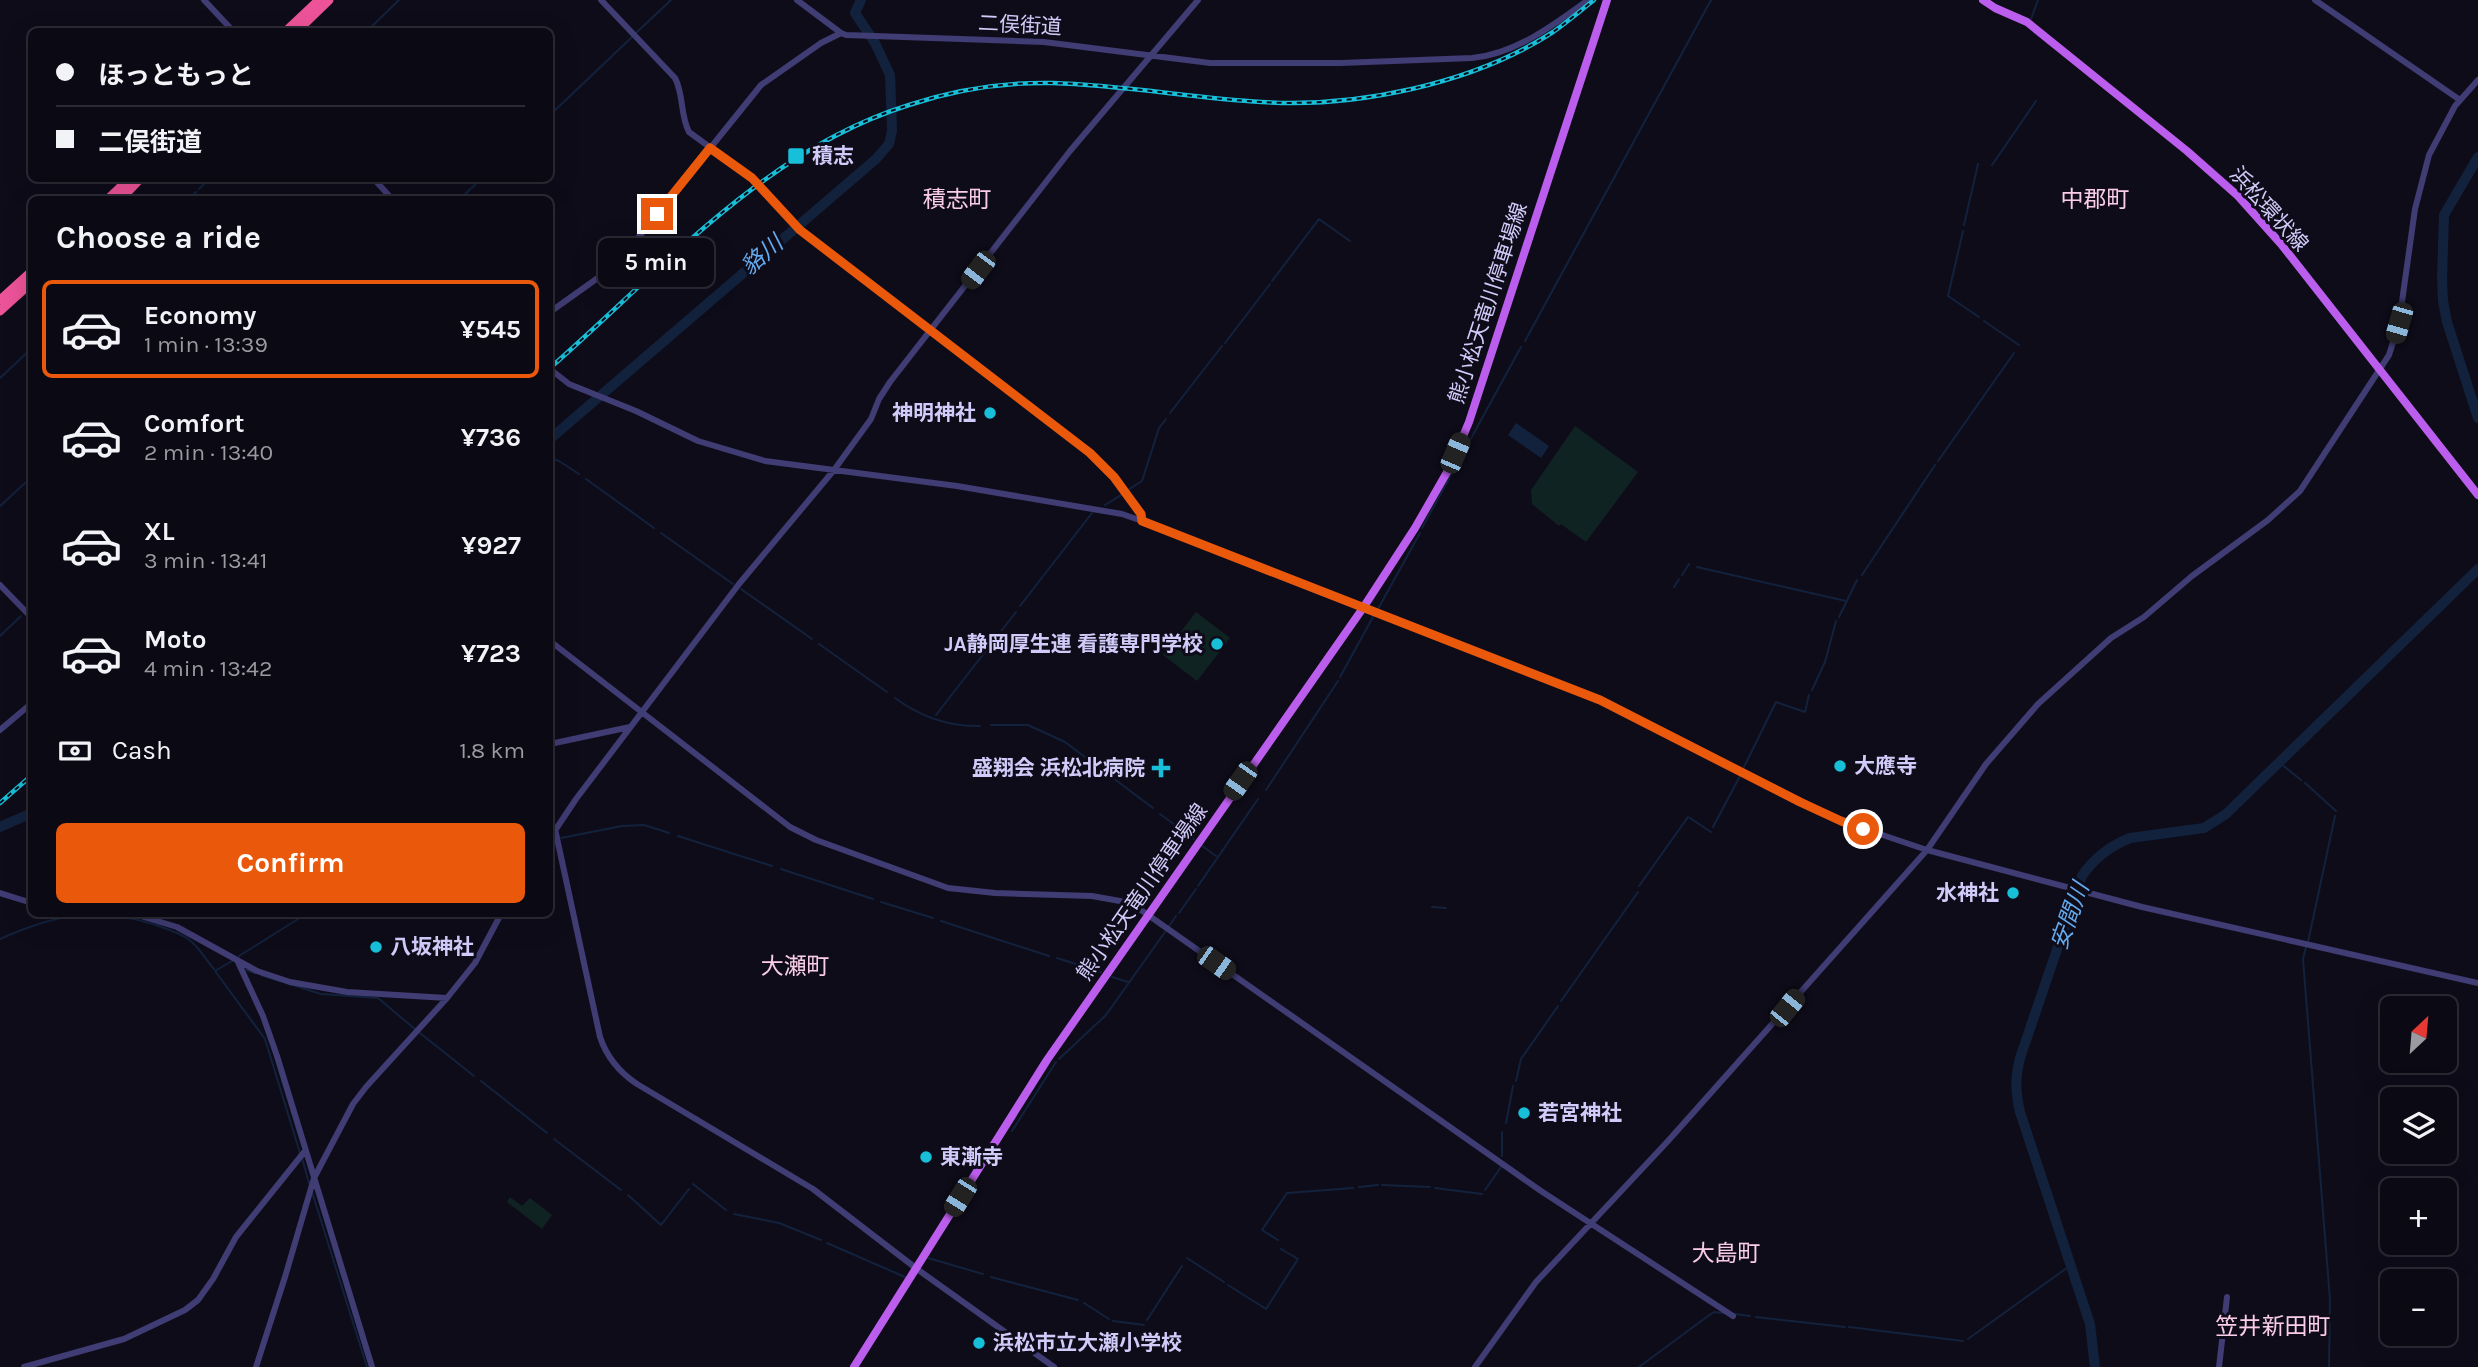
<!DOCTYPE html>
<html lang="en">
<head>
<meta charset="utf-8">
<style>
  :root { --surface:#0b0914; --page:#14121d; --text:#f1f3f6; --muted:#9a9aa0; --line:#2b2a34; --accent:#ea580c }
  body { margin:0; font-family:Karla,"Noto Sans JP",sans-serif; background:var(--page); color:var(--text); height:100vh; display:flex; flex-direction:column; font-size:26px; white-space:nowrap }
  * { box-sizing:border-box; margin:0 }
  p { font-size:23px; color:var(--muted) }
  .icon { flex:none; width:38px; height:38px; fill:none; stroke:currentColor; stroke-width:2; stroke-linecap:round; stroke-linejoin:round }
  .map { position:relative; flex:1; overflow:hidden }
  .drawer { position:absolute; left:28px; top:196px; width:525px; height:721px; display:flex; flex-direction:column; background:var(--surface); border-radius:10px; box-shadow:0 7px 28px #0002,0 0 0 2px var(--line) }
  .drawer>* { flex:none }
  .hud { position:absolute; left:28px; top:28px; width:525px; height:154px; border-radius:10px; box-shadow:0 7px 28px #0002,0 0 0 2px var(--line); display:grid; align-content:center; height:154px; padding:0 28px; background:var(--surface) }
  .needle { width:46px; rotate:26deg }
  .tools { position:absolute; left:2380px; top:996px; display:grid; gap:14px }
  .tools a { display:grid; place-items:center; width:77px; height:77px; border-radius:10px; background:var(--surface); box-shadow:0 7px 28px #0002,0 0 0 2px var(--line); font-size:35px }
  .end { position:absolute; width:32px; height:32px; margin:-16px; border:9px solid #ea580c; background:#fff; box-shadow:0 0 0 4px #fff }
  .from { border-radius:50% }
  .bubble { position:absolute; height:49px; border-radius:10px; background:var(--surface); box-shadow:0 7px 28px #0002,0 0 0 2px var(--line); font-size:23px; font-weight:700; line-height:49px; text-align:center }
  .car { position:absolute; width:21px; height:42px; margin:-21px -10px; border-radius:9px; box-shadow:0 0 5px 2px #0007; background:linear-gradient(#222 24%,#8ab4d8 0 40%,#222 0 76%,#8ab4d8 0 86%,#222 0) }
  .hud b { display:flex; align-items:center; gap:24px; height:66px; font-size:26px }
  .hud b+b { border-top:2px solid var(--line) }
  .hud i { width:18px; height:18px; background:var(--text) }
  ul { padding:0; list-style:none }
  li { display:flex; align-items:center; gap:21px; height:98px; margin:0 14px 10px; padding:0 14px; border:4px solid transparent; border-radius:10px }
  li div { flex:1 }
  li b { display:block; font-size:26px }
  li em { font-style:normal; font-weight:700 }
  li.on { border-color:var(--accent) }
  li>.icon { width:63px; height:63px; stroke-width:1.5 }
  h2 { padding:0 28px; font-size:32px; line-height:84px }
  .pay { display:flex; align-items:center; gap:18px; height:77px; padding:0 28px; font-size:26px }
  .pay p { margin-inline-start:auto }
  .action { display:flex; gap:14px; margin-top:auto; padding:14px 28px }
  .action a { flex:1; height:80px; border-radius:10px; background:var(--accent); color:#fff; font-size:28px; font-weight:700; line-height:80px; text-align:center }
  .map>svg:first-child { display:block }
  .green { fill:#102323 }
  .water { fill:#12223d }
  .lines { fill:none; stroke-linecap:round; stroke-linejoin:round }
  .stream { stroke:#12223d; stroke-width:2 }
  .river { stroke:#12223d; stroke-width:10 }
  .minor { stroke:#403c74; stroke-width:6 }
  .major { stroke:#bc5eed; stroke-width:8 }
  .highway { stroke:#ec5398; stroke-width:9 }
  .rail-casing { stroke:#18bfd8; stroke-width:4.5 }
  .rail { stroke:#0f0c1a; stroke-width:2; stroke-dasharray:5; stroke-linecap:butt }
  .route { stroke:#ea580c; stroke-width:9 }
  .poi-dot { fill:#18bfd8; stroke:#0f0c1a; stroke-width:2.5 }
  .labels { text-anchor:middle; dominant-baseline:central; stroke-width:6; stroke-linejoin:round; paint-order:stroke }
  .street-label { font-size:21px; fill:#d1cbf9; stroke:#0f0c1a }
  .poi-label { font-size:21px; font-weight:bold; fill:#d1cbf9; stroke:#0f0c1a; text-anchor:start }
  .neighbourhood-label { font-size:23px; fill:#f9cce8; stroke:#0f0c1a }
  .water-label { font-size:23px; font-style:italic; fill:#64aaee; stroke:#0f0c1a }
</style>
</head>
<body>
<div class="map">
<svg width="2478" height="1367" viewBox="0 0 2478 1367">
  <rect width="100%" height="100%" fill="#0f0c1a"/>
  <path class="green" d="M1575,426L1638,472L1586,542L1561,524L1559,526L1532,504L1531,490Z
    M1196,612L1230,638L1197,681L1163,655Z
    M510,1197L522,1206L530,1198L552,1215L542,1229L507,1202Z"/>
  <path class="water" d="M1516,423L1549,446L1541,458L1508,435Z"/>
  <g class="lines">
    <path class="stream" d="M2031,19L2038,0
      M366,32L399,0
      M636,33L671,0
      M550,115L632,37
      M1992,165L2036,101
      M199,189L210,178
      M188,200L196,192
      M452,200L462,197L482,178
      M1964,225L1978,164
      M1963,231L1948,296L1979,317
      M1272,281L1319,219L1350,241
      M1984,321L2019,345
      M1525,341L1711,0
      M1225,343L1270,284
      M0,378L32,348
      M1170,413L1222,346
      M550,458L559,461L579,474
      M1938,461L2014,353
      M31,477L32,476
      M586,479L654,528
      M1128,490L1142,481L1159,428L1166,419
      M1105,505L1121,495
      M0,506L25,483
      M1422,528L1521,347
      M661,533L733,584
      M1697,567L1846,601
      M1682,575L1689,564
      M1862,575L1935,465
      M1674,587L1679,579
      M741,589L812,639
      M1020,606L1092,513
      M28,609L32,606
      M1378,609L1420,533
      M1839,617L1857,580
      M0,636L21,616
      M819,644L887,692
      M1340,677L1373,617
      M1812,690L1825,662L1836,621
      M895,698C921,717 948,727 980,726
      M936,715L1016,612
      M991,725H1028L1065,742L1153,808
      M2280,763L2301,780
      M1744,767L1776,702L1805,712L1809,695
      M2305,783L2336,811
      M1266,790L1338,681
      M1160,814L1194,839
      M1690,818L1711,832
      M1713,827L1740,776
      M678,836L772,866
      M561,838L622,826L644,825L669,833
      M1201,845L1216,856
      M781,869L873,899
      M1198,886L1258,799
      M1639,886L1688,817
      M881,902L933,918
      M1432,907L1446,908
      M1179,913L1196,889
      M941,921L1049,956
      M1169,926L1176,916
      M0,939C56,914 96,906 156,925C168,930 185,934 194,944C201,951 207,961 214,969
      M2308,942L2335,816
      M2306,947L2303,959L2330,1300L2329,1367
      M239,956L306,914
      M1057,958L1101,972
      M232,961L215,971L265,1039L300,1153
      M246,970L255,973
      M261,975L321,994L378,998L416,1030
      M1112,977L1128,982
      M1561,1001L1638,892
      M420,1033L474,1076
      M1059,1059L1106,1015L1165,932
      M481,1081L547,1133
      M1516,1081L1521,1059L1558,1006
      M1506,1123L1513,1086
      M1012,1131L1056,1062
      M554,1139L621,1190
      M1502,1156V1132
      M302,1158L309,1183
      M693,1184L726,1210
      M1382,1185L1430,1187
      M1359,1187L1378,1185
      M1435,1188L1482,1194
      M1485,1190L1501,1167
      M312,1192L367,1367
      M628,1195L661,1225L689,1189
      M734,1214L779,1223L821,1240
      M1278,1240L1262,1230L1287,1193L1353,1188
      M827,1243L905,1277
      M928,1258L983,1274
      M1187,1258L1224,1282
      M991,1277L1078,1300
      M1228,1285L1266,1309L1298,1259L1281,1249
      M1084,1303L1109,1319
      M1735,1314L1750,1316
      M1756,1317L1845,1327
      M1147,1320L1182,1266
      M1113,1321L1144,1325
      M1849,1327L1963,1341
      M1968,1339L2071,1265
      M1639,1367L1708,1316L1714,1312L1724,1313"/>
    <path class="river" d="M2478,157L2444,215L2442,279L2443,301L2447,322L2478,418
      M550,439L876,159L889,144L892,131L890,75L875,43L855,13L861,0
      M0,827L32,813
      M2095,1367L2090,1324L2020,1112C2015,1091 2015,1075 2021,1055L2082,876C2094,858 2110,846 2130,838L2204,828L2226,814L2478,569"/>
    <path class="minor" d="M204,0L234,32
      M601,0L675,78C684,95 680,115 689,132L752,178L800,230L1090,453L1114,477L1141,514L1142,521
      M797,0L841,33
      M2315,0L2460,100
      M373,178L393,200
      M550,312L609,270L621,259L761,85L821,43L841,33L846,35L1044,42L1210,63H1341L1472,58C1515,54 1554,25 1588,0
      M550,369L569,384L636,411L698,441L765,461L957,486L1122,514L1142,521L1302,585L1600,700L1841,821L1927,850L2142,907L2478,983
      M0,585L32,618
      M550,641L790,827L816,840L948,888L995,893L1092,896L1131,903L1541,1191L1733,1316
      M0,730L32,703
      M550,744L630,727
      M555,829L600,1037C607,1058 619,1072 637,1084L813,1189L917,1269L1054,1367
      M550,838L576,799L739,584L834,470L871,419L879,399L890,382L1070,151L1198,0
      M0,893L32,903
      M134,914L177,927L257,971L290,982L347,992L447,998
      M238,962L263,1016L277,1056L372,1367
      M24,1367L124,1339L185,1310L198,1300L213,1279L236,1237L305,1151
      M256,1367L285,1277L314,1178L353,1104L366,1087L447,998L475,963L501,914
      M1475,1367L1536,1282L1668,1141L1927,850L1986,764L2038,704L2111,638L2144,617L2192,576L2268,520L2300,491L2389,355L2399,323L2415,209L2429,155L2455,106L2478,80
      M2219,1367L2227,1297"/>
    <path class="major" d="M1983,0L1995,8L2027,22L2187,151L2238,196L2281,244L2478,495
      M854,1367L1047,1060L1363,608L1415,528L1450,467L1469,422L1607,0"/>
    <path class="highway" d="M285,32L319,0
      M296,32L329,0
      M107,200L130,178
      M120,200L141,178
      M0,300L32,271
      M0,311L32,282"/>
    <g class="rail-casing">
      <path id="rail" d="M550,368C661,271 764,150 909,105C954,90 1005,82 1053,83C1123,85 1192,98 1262,102C1356,108 1473,84 1553,32C1567,22 1580,11 1594,0
        M0,803L32,775"/>
    </g>
    <use href="#rail" class="rail"/>
  </g>
  <g class="lines">
    <path class="route" d="M657,214L710,148L752,178L800,230L1090,453L1114,477L1141,514L1142,521L1600,700L1800,802L1841,821L1863,829"/>
  </g>
  <g class="poi-dot">
    <rect x="787" y="147" width="18" height="18" rx="3.5"/>
    <circle cx="990" cy="413" r="7"/>
    <circle cx="1217" cy="644" r="7"/>
    <circle cx="1840" cy="766" r="7"/>
    <path d="M1157.5 757.5h7v7h7v7h-7v7h-7v-7h-7v-7h7z"/>
    <circle cx="2013" cy="893" r="7"/>
    <circle cx="376" cy="947" r="7"/>
    <circle cx="1524" cy="1113" r="7"/>
    <circle cx="926" cy="1157" r="7"/>
    <circle cx="979" cy="1343" r="7"/>
  </g>
  <g class="labels">
    <g class="street-label">
      <text transform="translate(1020 25) rotate(3)">二俣街道</text>
      <text transform="translate(2269 209) rotate(48)">浜松環状線</text>
      <text transform="translate(1488 303) rotate(-72)">熊小松天竜川停車場線</text>
      <text transform="translate(1142 892) rotate(-55)">熊小松天竜川停車場線</text>
    </g>
    <g class="poi-label">
      <text x="812" y="156">積志</text>
      <text x="976" y="413" text-anchor="end">神明神社</text>
      <text x="1203" y="644" text-anchor="end">JA静岡厚生連 看護専門学校</text>
      <text x="1854" y="766">大應寺</text>
      <text x="1145" y="768" text-anchor="end">盛翔会 浜松北病院</text>
      <text x="1999" y="893" text-anchor="end">水神社</text>
      <text x="390" y="947">八坂神社</text>
      <text x="1538" y="1113">若宮神社</text>
      <text x="940" y="1157">東漸寺</text>
      <text x="993" y="1343">浜松市立大瀬小学校</text>
    </g>
    <g class="neighbourhood-label">
      <text x="957" y="199">積志町</text>
      <text x="2095" y="199">中郡町</text>
      <text x="795" y="966">大瀬町</text>
      <text x="1726" y="1253">大島町</text>
      <text x="2273" y="1326">笠井新田町</text>
    </g>
    <g class="water-label">
      <text transform="translate(762 255) rotate(-41)">貉川</text>
      <text transform="translate(2070 916) rotate(-70)">安間川</text>
    </g>
  </g>
</svg>
<div class="tools">
<a><svg class="needle" viewBox="-14 -14 28 28"><path d="M0-13l5 13h-10z" fill="#e53935"/><path d="M0 13l5-13h-10z" fill="#9a9aa0"/></svg></a>
<a><svg class="icon" aria-label="layers" viewBox="0 0 24 24"><path d="M12 4l9 5-9 5-9-5zM3 14l9 5 9-5"/></svg></a>
<a>+</a>
<a>−</a>
</div>
<i class="end from" style="left:1863px;top:829px"></i>
<i class="end" style="left:657px;top:214px"></i>
<div class="bubble" style="left:598px;top:238px;width:116px">5 min</div>
<i class="car" style="left:978px;top:270px;rotate:217deg"></i>
<i class="car" style="left:2399px;top:323px;rotate:196deg"></i>
<i class="car" style="left:1455px;top:453px;rotate:23deg"></i>
<i class="car" style="left:1240px;top:781px;rotate:215deg"></i>
<i class="car" style="left:1216px;top:963px;rotate:125deg"></i>
<i class="car" style="left:1787px;top:1008px;rotate:39deg"></i>
<i class="car" style="left:960px;top:1197px;rotate:212deg"></i>
<div class="hud">
<b><i class="from"></i>ほっともっと</b>
<b><i></i>二俣街道</b>
</div>
<section class="drawer">
<h2>Choose a ride</h2>
<ul>
<li class="on"><svg class="icon" aria-label="car" viewBox="0 0 24 24"><path d="M5 17H2v-5l4-1 3-4h7l3 4 3 1v5h-3M9 17h6M6 11h13"/><circle cx="7" cy="17" r="2"/><circle cx="17" cy="17" r="2"/></svg><div><b>Economy</b><p>1 min · 13:39</p></div><em>¥545</em></li>
<li><svg class="icon" aria-label="car" viewBox="0 0 24 24"><path d="M5 17H2v-5l4-1 3-4h7l3 4 3 1v5h-3M9 17h6M6 11h13"/><circle cx="7" cy="17" r="2"/><circle cx="17" cy="17" r="2"/></svg><div><b>Comfort</b><p>2 min · 13:40</p></div><em>¥736</em></li>
<li><svg class="icon" aria-label="car" viewBox="0 0 24 24"><path d="M5 17H2v-5l4-1 3-4h7l3 4 3 1v5h-3M9 17h6M6 11h13"/><circle cx="7" cy="17" r="2"/><circle cx="17" cy="17" r="2"/></svg><div><b>XL</b><p>3 min · 13:41</p></div><em>¥927</em></li>
<li><svg class="icon" aria-label="car" viewBox="0 0 24 24"><path d="M5 17H2v-5l4-1 3-4h7l3 4 3 1v5h-3M9 17h6M6 11h13"/><circle cx="7" cy="17" r="2"/><circle cx="17" cy="17" r="2"/></svg><div><b>Moto</b><p>4 min · 13:42</p></div><em>¥723</em></li>
</ul>
<div class="pay"><svg class="icon" aria-label="cash" viewBox="0 0 24 24"><path d="M3 7h18v10H3z"/><circle cx="12" cy="12" r="2"/></svg>Cash<p>1.8 km</p></div>
<div class="action"><a>Confirm</a></div>
</section>
</div>
</body>
</html>
